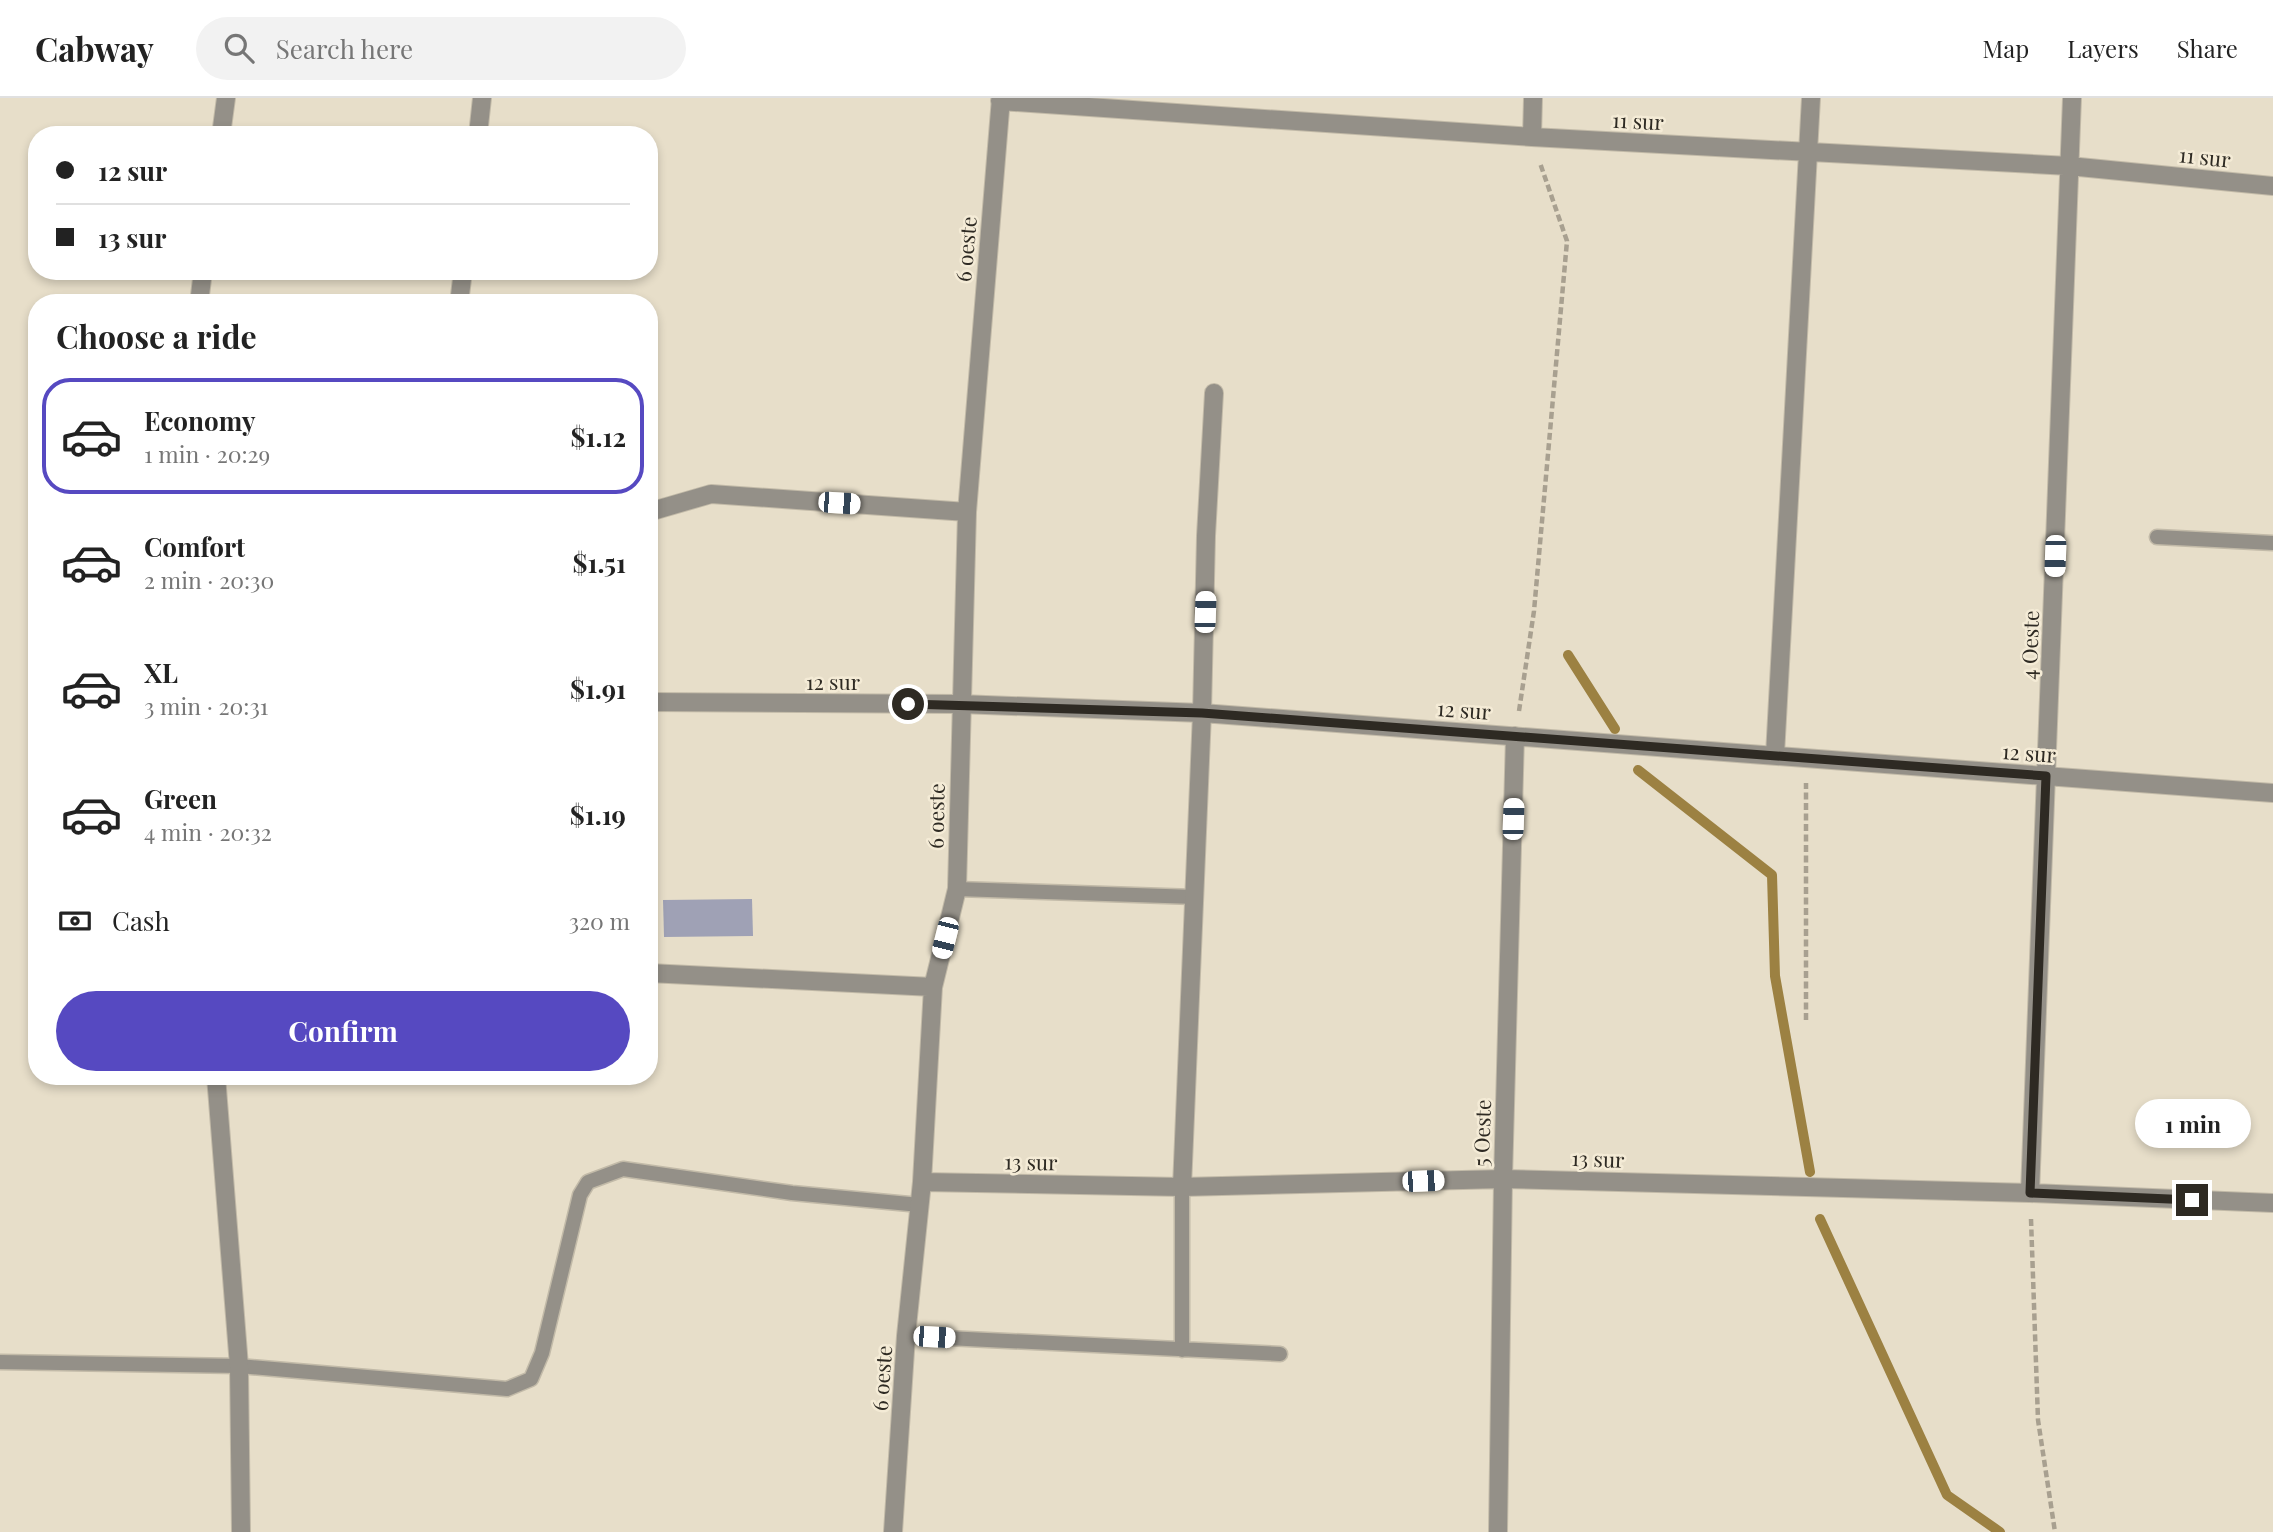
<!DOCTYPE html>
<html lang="en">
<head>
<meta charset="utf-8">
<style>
  :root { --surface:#fff; --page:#f2f2f2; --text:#222; --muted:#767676; --line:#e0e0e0; --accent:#5649c1 }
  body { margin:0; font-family:"Playfair Display",serif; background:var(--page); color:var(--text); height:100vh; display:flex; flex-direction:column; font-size:26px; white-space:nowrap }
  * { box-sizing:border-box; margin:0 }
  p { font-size:23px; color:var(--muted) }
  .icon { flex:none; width:38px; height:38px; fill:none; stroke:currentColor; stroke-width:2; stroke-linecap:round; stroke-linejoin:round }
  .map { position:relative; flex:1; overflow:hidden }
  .side { position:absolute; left:28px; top:196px; width:630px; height:791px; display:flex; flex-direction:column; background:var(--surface); border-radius:28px; box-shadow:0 4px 10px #0003 }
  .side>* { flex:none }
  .guide { position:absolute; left:28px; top:28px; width:630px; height:154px; border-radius:28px; box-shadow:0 4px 10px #0003; display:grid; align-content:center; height:154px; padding:0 28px; background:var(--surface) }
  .end { position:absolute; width:32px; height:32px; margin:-16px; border:9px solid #2e2a23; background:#fff; box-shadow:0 0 0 4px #fff }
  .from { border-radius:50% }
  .bubble { position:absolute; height:49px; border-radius:24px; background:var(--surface); box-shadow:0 4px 10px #0003; font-size:23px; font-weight:700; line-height:49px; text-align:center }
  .car { position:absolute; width:21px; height:42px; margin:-21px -10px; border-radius:9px; box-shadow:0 0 5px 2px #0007; background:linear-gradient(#fff 24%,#345 0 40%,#fff 0 76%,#345 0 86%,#fff 0) }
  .guide b { display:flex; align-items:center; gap:24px; height:66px; font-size:26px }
  .guide b+b { border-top:2px solid var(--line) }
  .guide i { width:18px; height:18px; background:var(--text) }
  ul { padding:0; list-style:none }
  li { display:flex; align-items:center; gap:21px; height:116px; margin:0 14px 10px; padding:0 14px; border:4px solid transparent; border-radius:28px }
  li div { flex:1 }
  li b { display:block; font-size:26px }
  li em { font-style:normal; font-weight:700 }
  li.selected { border-color:var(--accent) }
  li>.icon { width:63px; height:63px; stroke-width:1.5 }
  h2 { padding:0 28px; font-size:32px; line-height:84px }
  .pay { display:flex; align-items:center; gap:18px; height:77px; padding:0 28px; font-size:26px }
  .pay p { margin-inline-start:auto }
  .primary-button { display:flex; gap:14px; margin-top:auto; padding:14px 28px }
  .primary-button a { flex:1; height:80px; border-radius:42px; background:var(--accent); color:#fff; font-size:28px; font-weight:700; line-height:80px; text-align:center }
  header { display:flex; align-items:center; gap:42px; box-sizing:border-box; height:98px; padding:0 35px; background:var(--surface); border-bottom:2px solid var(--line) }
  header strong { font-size:33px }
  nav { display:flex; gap:38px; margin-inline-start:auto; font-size:24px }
  .search { width:490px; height:63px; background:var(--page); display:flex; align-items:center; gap:18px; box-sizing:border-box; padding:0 24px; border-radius:38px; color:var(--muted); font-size:26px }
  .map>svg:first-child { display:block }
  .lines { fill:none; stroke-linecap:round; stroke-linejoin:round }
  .stream { stroke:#9c8142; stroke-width:10 }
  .building { fill:#9fa1b5 }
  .lane-casing { stroke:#c2baa8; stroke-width:17 }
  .street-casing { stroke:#c2baa8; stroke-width:20 }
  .path { stroke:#a8a090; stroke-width:4.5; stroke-dasharray:7 3.5; stroke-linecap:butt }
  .lane { stroke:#949088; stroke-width:14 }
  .street { stroke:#949088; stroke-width:18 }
  .route { stroke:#2e2a23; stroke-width:9 }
  .labels { text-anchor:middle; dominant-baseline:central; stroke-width:5; stroke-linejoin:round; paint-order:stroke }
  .street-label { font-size:21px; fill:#2e2a23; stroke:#f4ebd6 }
</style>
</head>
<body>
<header>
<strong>Cabway</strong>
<div class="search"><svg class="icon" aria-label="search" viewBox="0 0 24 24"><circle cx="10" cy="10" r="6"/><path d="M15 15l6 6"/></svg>Search here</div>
<nav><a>Map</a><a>Layers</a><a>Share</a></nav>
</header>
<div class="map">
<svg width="2273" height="1434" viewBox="0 0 2273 1434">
  <rect width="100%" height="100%" fill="#e7dec9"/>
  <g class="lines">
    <path class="stream" d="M1568,557L1615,631
      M1638,672L1772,777L1775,878L1810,1074
      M1820,1121L1947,1397L2000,1434"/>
  </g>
  <path class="building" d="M752,801L753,838L664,839L663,802Z"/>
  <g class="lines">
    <g class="lane-casing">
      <path id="lane" d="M2157,439L2273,445
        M957,791L1195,799
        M1182,1089V1252
        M906,1238L1280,1256
        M0,1264L239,1268L507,1291L531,1281L542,1255L580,1097L588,1084L623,1071L792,1095L920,1107"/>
    </g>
    <g class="street-casing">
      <path id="street" d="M1000,3L1532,39L2069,68L2273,88
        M221,37L226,0
        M478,37L482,0
        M1532,39L1533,0
        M199,205L203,173
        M459,205L463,173
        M649,414L711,396L967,414
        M649,604L960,606L1202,615L2273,695
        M1775,657L1811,0
        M649,875L933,889
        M216,978L239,1268L241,1434
        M922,1084L1182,1089L1503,1081L2030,1095L2273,1105
        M1182,1089L1202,615L1206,438L1214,295
        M2030,1095L2072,0
        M893,1434L906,1238L922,1084L933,889L957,791L967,414L1001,0
        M1498,1434L1503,1081L1515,638"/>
    </g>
    <path class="path" d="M1519,613L1534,513L1567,143L1540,65
      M1806,922V685
      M2031,1121L2038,1322L2055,1434"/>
    <use href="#lane" class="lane"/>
    <use href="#street" class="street"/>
  </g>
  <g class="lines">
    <path class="route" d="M908,606L1202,615L2046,678L2030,1095L2192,1102"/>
  </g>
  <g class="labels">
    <g class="street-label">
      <text transform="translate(1638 22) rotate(3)">11 sur</text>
      <text transform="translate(2205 58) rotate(6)">11 sur</text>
      <text transform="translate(965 151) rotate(-85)">6 oeste</text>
      <text transform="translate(2029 547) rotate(-88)">4 Oeste</text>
      <text x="833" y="583">12 sur</text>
      <text transform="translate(1464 611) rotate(4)">12 sur</text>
      <text transform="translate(2029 654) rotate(4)">12 sur</text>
      <text transform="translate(935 718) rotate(-89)">6 oeste</text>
      <text transform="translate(1481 1035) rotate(-88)">5 Oeste</text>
      <text transform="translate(1598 1060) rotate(2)">13 sur</text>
      <text transform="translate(1031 1063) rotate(1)">13 sur</text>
      <text transform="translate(881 1280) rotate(-86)">6 oeste</text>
    </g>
  </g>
</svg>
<i class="end from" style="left:908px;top:606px"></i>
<i class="end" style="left:2192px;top:1102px"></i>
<div class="bubble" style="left:2135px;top:1001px;width:116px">1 min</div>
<i class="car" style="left:839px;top:405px;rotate:94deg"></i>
<i class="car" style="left:2055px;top:458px;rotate:182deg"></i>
<i class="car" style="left:1205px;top:514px;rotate:2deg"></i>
<i class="car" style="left:1513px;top:721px;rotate:2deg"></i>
<i class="car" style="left:945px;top:840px;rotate:194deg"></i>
<i class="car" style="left:1423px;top:1083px;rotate:88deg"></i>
<i class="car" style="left:934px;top:1239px;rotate:93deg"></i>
<div class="guide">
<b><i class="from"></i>12 sur</b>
<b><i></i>13 sur</b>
</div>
<section class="side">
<h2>Choose a ride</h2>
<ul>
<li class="selected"><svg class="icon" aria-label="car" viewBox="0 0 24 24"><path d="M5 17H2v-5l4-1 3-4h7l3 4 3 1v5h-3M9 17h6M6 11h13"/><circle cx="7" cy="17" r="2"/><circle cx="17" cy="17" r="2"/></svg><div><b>Economy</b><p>1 min · 20:29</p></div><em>$1.12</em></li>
<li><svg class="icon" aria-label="car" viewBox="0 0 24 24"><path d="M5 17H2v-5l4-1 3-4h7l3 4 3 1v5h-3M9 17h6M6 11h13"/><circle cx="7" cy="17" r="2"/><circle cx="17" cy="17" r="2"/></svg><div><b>Comfort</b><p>2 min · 20:30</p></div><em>$1.51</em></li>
<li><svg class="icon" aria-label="car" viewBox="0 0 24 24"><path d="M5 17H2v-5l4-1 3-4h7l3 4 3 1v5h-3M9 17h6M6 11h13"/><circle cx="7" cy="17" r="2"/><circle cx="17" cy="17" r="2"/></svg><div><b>XL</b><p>3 min · 20:31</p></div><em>$1.91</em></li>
<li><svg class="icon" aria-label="car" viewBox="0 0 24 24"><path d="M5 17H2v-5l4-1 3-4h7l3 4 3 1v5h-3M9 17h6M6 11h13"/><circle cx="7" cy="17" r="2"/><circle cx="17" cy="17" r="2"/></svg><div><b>Green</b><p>4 min · 20:32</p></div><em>$1.19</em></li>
</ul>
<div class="pay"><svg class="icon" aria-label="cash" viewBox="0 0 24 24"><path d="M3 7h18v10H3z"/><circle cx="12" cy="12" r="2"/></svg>Cash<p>320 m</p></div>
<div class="primary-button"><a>Confirm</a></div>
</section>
</div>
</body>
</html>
